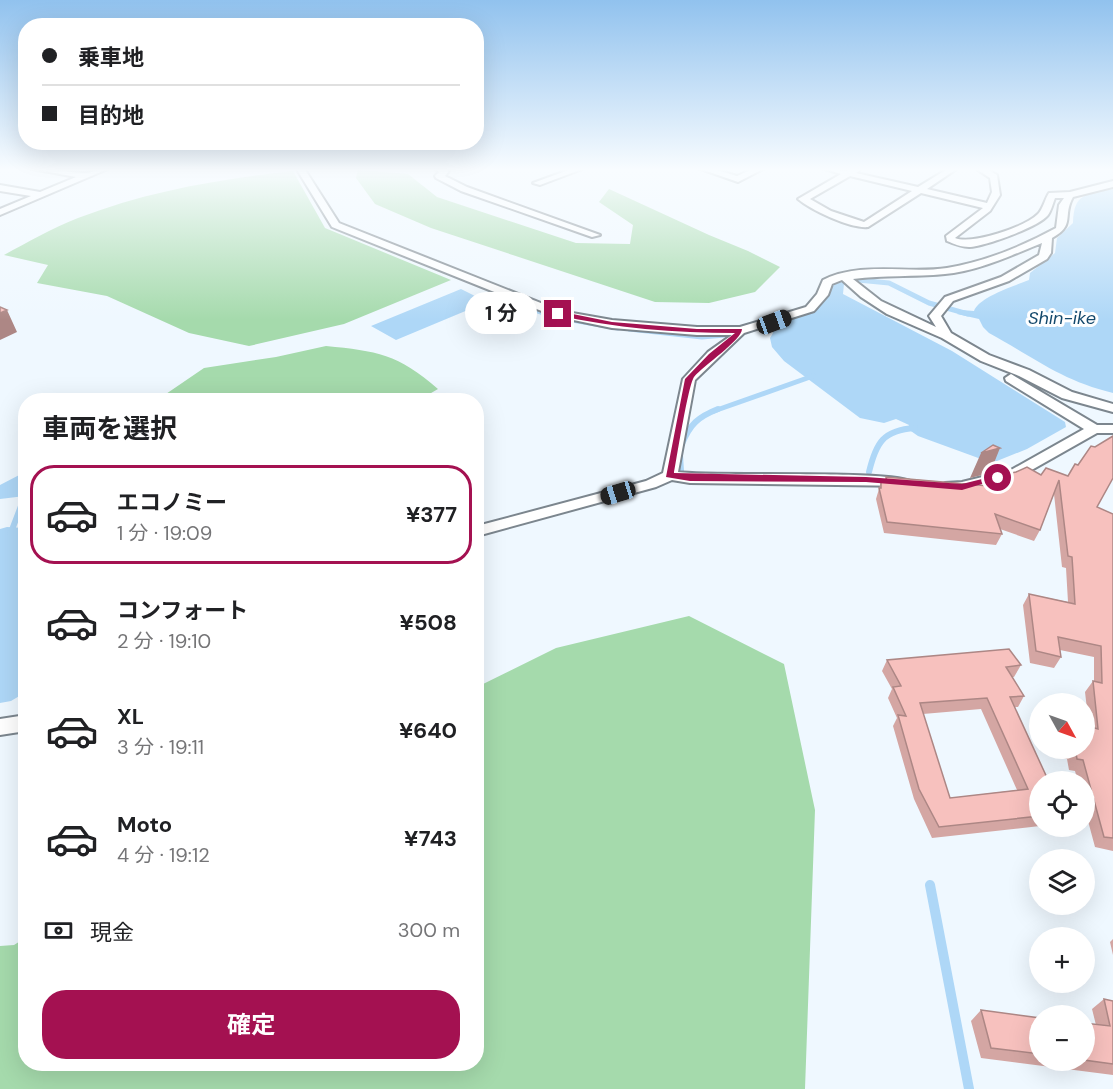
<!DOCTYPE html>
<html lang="ja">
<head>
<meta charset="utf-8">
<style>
  :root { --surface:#fff; --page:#f2f2f2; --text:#202124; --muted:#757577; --line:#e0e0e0; --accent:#a41151 }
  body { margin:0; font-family:"DM Sans","Noto Sans JP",sans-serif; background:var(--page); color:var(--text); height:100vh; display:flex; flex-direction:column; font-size:22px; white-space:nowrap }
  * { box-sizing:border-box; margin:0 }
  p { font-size:20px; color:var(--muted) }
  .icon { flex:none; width:33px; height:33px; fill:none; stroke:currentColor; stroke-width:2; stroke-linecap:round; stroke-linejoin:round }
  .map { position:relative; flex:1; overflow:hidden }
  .details { position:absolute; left:18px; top:393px; width:466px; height:678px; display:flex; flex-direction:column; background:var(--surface); border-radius:24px; box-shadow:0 6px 24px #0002 }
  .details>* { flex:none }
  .banner { position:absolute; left:18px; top:18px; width:466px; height:132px; border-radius:24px; box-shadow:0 6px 24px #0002; display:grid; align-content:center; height:132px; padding:0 24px; background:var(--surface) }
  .needle { width:39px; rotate:130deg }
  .controls { position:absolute; left:1029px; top:693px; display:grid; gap:12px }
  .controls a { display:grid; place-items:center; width:66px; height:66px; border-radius:50%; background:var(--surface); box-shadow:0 6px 24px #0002; font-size:30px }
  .end { position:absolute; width:27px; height:27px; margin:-14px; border:8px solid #a41151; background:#fff; box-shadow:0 0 0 3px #fff }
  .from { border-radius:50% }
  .bubble { position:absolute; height:42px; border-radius:21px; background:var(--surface); box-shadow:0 6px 24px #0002; font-size:20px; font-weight:700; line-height:42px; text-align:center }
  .car { position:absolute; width:18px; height:36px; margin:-18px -9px; border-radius:8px; box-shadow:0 0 4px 2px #0007; background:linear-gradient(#222 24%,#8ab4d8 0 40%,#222 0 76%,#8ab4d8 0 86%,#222 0) }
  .banner b { display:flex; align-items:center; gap:21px; height:57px; font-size:22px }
  .banner b+b { border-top:2px solid var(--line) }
  .banner i { width:15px; height:15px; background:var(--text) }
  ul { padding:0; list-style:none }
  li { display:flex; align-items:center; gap:18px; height:99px; margin:0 12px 9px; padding:0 12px; border:3px solid transparent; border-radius:24px }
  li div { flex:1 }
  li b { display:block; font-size:22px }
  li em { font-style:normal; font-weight:700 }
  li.on { border-color:var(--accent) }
  li>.icon { width:54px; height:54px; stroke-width:1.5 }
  h2 { padding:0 24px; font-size:27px; line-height:72px }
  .pay { display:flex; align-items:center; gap:15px; height:66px; padding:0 24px; font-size:22px }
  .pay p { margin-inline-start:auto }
  .action { display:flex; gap:12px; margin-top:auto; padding:12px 24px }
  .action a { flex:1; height:69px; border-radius:24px; background:var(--accent); color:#fff; font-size:24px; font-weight:700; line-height:69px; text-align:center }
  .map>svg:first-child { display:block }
  .green { fill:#a5daac }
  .water { fill:#aed7f7 }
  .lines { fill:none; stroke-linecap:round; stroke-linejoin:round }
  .stream-far2 { stroke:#aed7f7; stroke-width:5 }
  .stream-far1 { stroke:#aed7f7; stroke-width:6 }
  .stream { stroke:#aed7f7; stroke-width:10 }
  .minor-casing { stroke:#7c868e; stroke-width:4 }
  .minor { fill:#fff; fill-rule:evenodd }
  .wall { fill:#d4a6a3; fill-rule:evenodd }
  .shaded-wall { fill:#ad8785 }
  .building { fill:#f7c1be; stroke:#ad8785; stroke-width:1.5; fill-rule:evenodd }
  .route { fill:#a41151 }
  .labels { text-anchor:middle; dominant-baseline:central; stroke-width:6; stroke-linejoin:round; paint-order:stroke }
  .far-water-label { font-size:18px; font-style:italic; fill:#14496c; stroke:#fff }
</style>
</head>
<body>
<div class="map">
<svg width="1113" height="1089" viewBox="0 0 1113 1089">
  <rect width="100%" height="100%" fill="#eff8ff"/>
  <path class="green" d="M358,170L408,174L437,197L576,243L630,244L633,225L599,202L609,189L709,235L748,251L780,267L755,292L709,303L655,302L431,228L375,204L356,178Z
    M293,171L325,228L451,280L344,324L249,346L189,333L107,296L37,283L48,265L4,255C28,242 52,228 78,218C148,191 219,179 293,171Z
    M326,346C377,351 398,354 438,389L419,400H164L163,396L204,368L276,357Z
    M689,616L784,664L815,810L805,1089H0V946L14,945L25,938L26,1064H477V687L556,648Z"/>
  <path class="water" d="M1113,189V393C1062,381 1033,357 989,333L983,327L979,319L957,314L961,310L974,311C979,297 1014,286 1029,280L1030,273L1055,253L1057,238L1073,223C1074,192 1086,195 1113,189Z
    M836,280L844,284L843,294L952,351L1065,422L1066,427L1027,449L992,463L918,436L908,429L909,425L896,419L884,423L860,418L784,361L772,347L770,338L773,333L771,328L815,310L826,300Z
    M461,289L487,302L396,340L371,326Z
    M25,472V496L0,499V485Z
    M7,527L25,528L26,692L11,701L0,703V529Z"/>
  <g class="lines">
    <path class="stream-far2" d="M836,287L838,283L858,280L889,283L929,303L968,314
      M483,301L494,296L555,317L618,328
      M629,329L702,337L725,335
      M714,411L813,376"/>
    <path class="stream-far1" d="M682,444C690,424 698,417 718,409
      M680,455L681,471
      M869,472C876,443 883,430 915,428
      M10,535L26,493"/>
    <path class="stream" d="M930,885L969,1089"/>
    <g class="minor-casing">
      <path id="minor" d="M28,168C46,167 63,172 82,173C91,174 100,167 110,168L0,215V209L31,196L0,191V185L40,192L76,177Z
        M296,168H304L339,223L561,311L612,320L697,327H740L806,307L817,294L823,280C861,261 907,274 947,268C984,262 1023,246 1056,228L1059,205L1064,198H1055C1053,203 1051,211 1048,215C1039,227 985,246 969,247C961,247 954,244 947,241L946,236L983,208L921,193L868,227C851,229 811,210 798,199L841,174L822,168L847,171L852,168H862L856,173L918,187L949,168H958L927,189L987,203L992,192L990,178L975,168H985L997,175L1000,195L990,211L955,238C972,245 1025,227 1038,214C1043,209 1045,199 1049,193L1070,192L1113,181V187L1073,197C1062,216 1076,225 1052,238L1051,253L1047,259L1009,281L953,301L941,316L951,333L989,355L1029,370L1072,392L1113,404V412L1062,398L1019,376L981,361L942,338L887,314L861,297L842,280L832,284L828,295L814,311L744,333L695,380L678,472C712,477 902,469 914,483L911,486L690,483L672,480L656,487L477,536V526L646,481L663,473L683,379L708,352L732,335H697L612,328L554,316L332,227ZM850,176L912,191L864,222L831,211L810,199ZM1042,243L1039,255L1001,277L945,297L929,316L936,327L881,301L853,279C884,275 914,277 945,274C978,271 1012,255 1042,243Z
        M434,168L448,169L449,171L445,176L467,187L600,235L592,237L461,191L436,178L435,176L439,172Z
        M574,168H585L540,185L533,183Z
        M698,168H710L737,176L755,168H765L738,182Z
        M1011,374L1097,425H1113V433H1097L1021,476L962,492L945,489L942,486L945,483L962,482L1011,470L1084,429L1006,381L1005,378Z
        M26,715V731L0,735V719Z"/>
    </g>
    <use href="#minor" class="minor"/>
  </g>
  <path class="wall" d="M1046,468L1097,507L1113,514V851L1095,847L1084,806V782H1078L1075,771L1069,770L1067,759L1050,754V748H1084L1089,726L1085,692L1093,681H1094V657L1060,650L1061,657L1054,668L1030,663L1023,605L1029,594L1068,602L1066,568L1062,567L1054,494L1040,530L1034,541L1000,529L1002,534L996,545L884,533L876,499L881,482H884L886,477L984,485L987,478L1041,475Z
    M887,660L1021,665L1014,677H1012L1024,696L1018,707H1015L1040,782V826L932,838L914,799L893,726L897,718L888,698L892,689L882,671ZM981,709L1017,790L950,798L923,714Z
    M1113,939V955L1110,942Z
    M1104,999L1113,1001V1075L981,1058L971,1021L981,1010L1040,1018V1060H1084L1096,1025L1092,1009Z"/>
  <path class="shaded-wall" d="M7,310L17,332L0,340V313Z
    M1000,448L990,473L970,478L981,453Z"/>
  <path class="building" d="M0,307L7,310L0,313Z
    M1113,436V478L1097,507L1113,514V838L1104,837L1083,760L1077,759L1075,748H1084V725L1098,729L1093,681L1102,683L1101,646L1058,637L1061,657L1036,651L1029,594L1075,604L1072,557L1068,556L1059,480L1040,530L995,514L1002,534L887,522L879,488H881V482H887L886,477L1001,487L987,478L1016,472L1027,467L1041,475L1046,468L1068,476L1075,464L1078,465L1091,446L1095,447Z
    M993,445L1000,448L981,453Z
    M1009,649L1021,665L1006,667L1024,696L1010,697L1049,782H1040V816L939,827L919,789L898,715L906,716L893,687L901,686L887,660ZM987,698L1028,789L950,798L920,703Z
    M1104,999L1113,1001V1064L1084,1060V1023L1110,1026Z
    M981,1010L1040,1018V1054L991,1048Z"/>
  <linearGradient id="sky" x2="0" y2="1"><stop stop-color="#91c2ee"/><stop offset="0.53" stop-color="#f8fcff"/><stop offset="1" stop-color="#f8fcff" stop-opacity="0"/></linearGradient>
  <rect width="1113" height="320" fill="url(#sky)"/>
  <path class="route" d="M558,311L612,322L697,329H742C742,340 704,365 694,377C688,386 677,457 674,473L866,477L962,484L998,475L1002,478L962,490L866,482L690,481L666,477L685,379L709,354L735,333C675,333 615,328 556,315Z"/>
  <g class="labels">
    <g class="far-water-label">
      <text x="1062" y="318">Shin-ike</text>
    </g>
  </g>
</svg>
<div class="controls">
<a><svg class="needle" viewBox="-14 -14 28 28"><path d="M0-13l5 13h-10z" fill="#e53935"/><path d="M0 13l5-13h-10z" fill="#757577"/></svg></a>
<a><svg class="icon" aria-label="locate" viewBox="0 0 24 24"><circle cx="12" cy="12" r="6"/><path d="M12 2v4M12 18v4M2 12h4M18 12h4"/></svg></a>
<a><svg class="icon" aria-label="layers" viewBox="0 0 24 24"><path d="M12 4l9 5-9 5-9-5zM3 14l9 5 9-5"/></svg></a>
<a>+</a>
<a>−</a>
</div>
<i class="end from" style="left:998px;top:478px"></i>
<i class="end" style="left:558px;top:314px"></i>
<div class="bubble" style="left:465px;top:292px;width:72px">1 分</div>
<i class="car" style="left:774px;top:322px;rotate:70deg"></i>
<i class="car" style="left:618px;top:493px;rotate:253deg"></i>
<div class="banner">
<b><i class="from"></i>乗車地</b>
<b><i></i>目的地</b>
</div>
<section class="details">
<h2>車両を選択</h2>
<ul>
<li class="on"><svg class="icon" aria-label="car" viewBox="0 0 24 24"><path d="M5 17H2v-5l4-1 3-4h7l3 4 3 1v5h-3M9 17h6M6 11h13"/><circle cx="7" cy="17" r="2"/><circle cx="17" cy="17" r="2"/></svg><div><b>エコノミー</b><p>1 分 · 19:09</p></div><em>¥377</em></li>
<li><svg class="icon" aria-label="car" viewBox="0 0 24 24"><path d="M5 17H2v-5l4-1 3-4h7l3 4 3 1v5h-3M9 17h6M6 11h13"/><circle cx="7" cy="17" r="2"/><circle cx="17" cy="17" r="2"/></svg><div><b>コンフォート</b><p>2 分 · 19:10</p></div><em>¥508</em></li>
<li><svg class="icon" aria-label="car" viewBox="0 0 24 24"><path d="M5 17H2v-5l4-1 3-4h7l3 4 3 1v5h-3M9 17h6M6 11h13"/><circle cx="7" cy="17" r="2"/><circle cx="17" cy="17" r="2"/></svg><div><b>XL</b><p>3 分 · 19:11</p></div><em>¥640</em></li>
<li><svg class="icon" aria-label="car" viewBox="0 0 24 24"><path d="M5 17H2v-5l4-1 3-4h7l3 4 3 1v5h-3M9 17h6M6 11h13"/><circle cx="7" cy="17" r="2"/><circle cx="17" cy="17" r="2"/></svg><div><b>Moto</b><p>4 分 · 19:12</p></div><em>¥743</em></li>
</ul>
<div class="pay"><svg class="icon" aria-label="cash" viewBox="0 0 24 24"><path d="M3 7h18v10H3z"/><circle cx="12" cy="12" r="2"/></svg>現金<p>300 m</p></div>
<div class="action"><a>確定</a></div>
</section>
</div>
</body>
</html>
